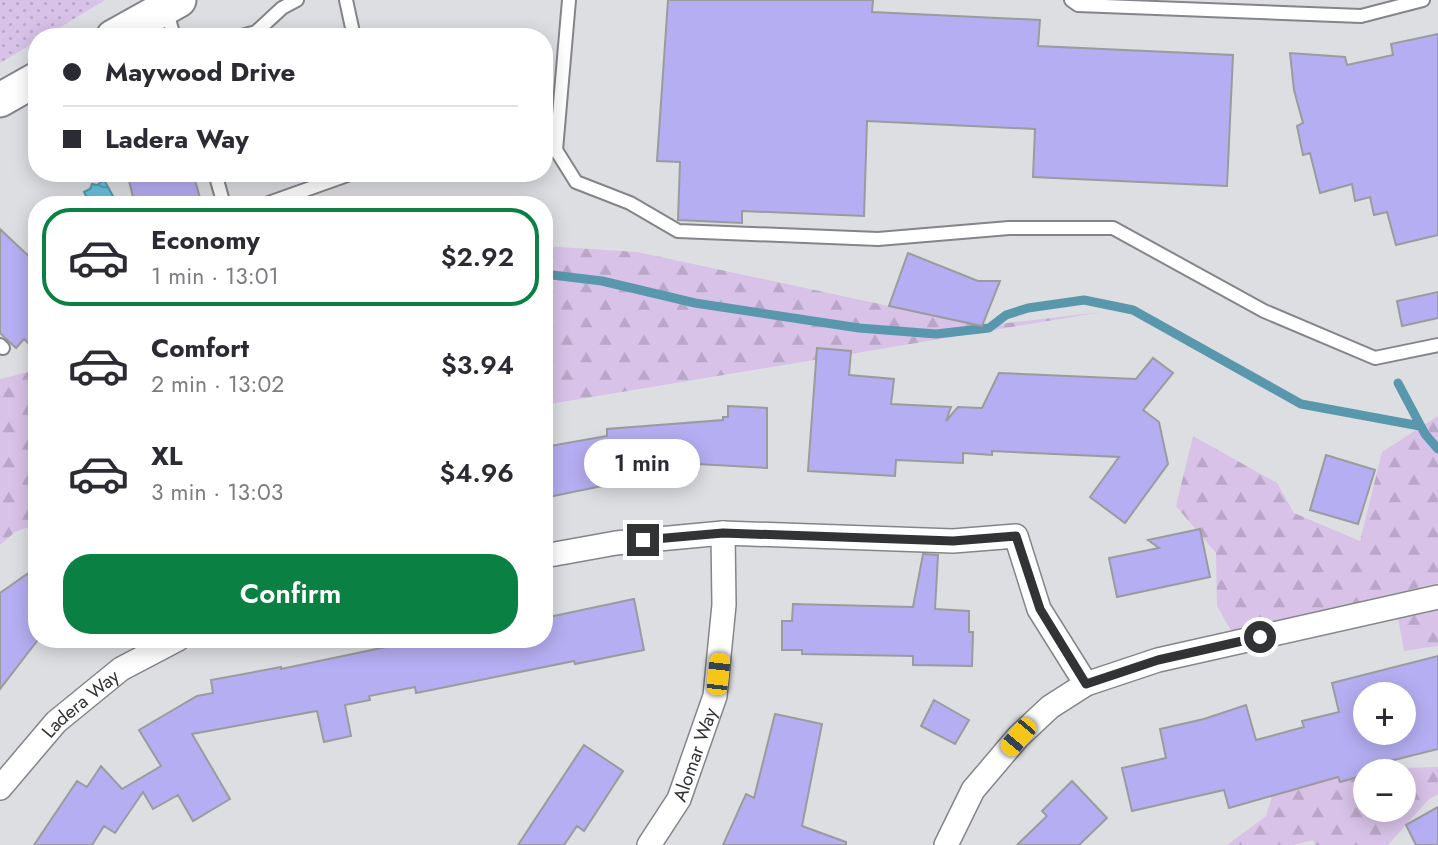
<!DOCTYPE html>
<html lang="en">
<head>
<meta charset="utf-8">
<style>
  :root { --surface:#fff; --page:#f7f7f7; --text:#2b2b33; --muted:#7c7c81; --line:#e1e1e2; --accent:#0b8043 }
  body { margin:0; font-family:Jost,sans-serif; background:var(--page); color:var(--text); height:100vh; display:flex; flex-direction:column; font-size:26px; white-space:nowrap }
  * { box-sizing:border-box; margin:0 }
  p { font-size:23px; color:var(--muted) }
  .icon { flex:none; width:38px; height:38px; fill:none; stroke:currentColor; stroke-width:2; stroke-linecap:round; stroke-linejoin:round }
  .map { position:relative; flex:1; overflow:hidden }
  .details { position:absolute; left:28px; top:196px; width:525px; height:452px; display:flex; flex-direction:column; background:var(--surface); border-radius:28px; box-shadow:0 4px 18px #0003 }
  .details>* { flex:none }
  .top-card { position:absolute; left:28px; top:28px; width:525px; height:154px; border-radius:28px; box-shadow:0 4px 18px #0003; display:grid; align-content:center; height:154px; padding:0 35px; background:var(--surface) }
  .fabs { position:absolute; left:1353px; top:682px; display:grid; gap:14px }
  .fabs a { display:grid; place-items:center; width:63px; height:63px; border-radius:50%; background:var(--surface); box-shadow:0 4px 18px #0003; font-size:35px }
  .end { position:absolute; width:32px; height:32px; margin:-16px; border:9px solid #323334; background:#fff; box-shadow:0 0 0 4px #fff }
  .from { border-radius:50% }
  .bubble { position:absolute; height:49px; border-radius:24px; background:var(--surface); box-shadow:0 4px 18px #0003; font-size:23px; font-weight:600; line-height:49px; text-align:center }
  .car { position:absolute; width:21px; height:42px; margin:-21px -10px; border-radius:9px; box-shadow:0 0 5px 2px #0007; background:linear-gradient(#f5c518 24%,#345 0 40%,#f5c518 0 76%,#345 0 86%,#f5c518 0) }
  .top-card b { display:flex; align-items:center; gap:24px; height:66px; font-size:26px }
  .top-card b+b { border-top:2px solid var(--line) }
  .top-card i { width:18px; height:18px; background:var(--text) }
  ul { padding:12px 0 0; list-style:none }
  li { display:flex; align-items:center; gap:21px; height:98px; margin:0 14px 10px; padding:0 21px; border:4px solid transparent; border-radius:28px }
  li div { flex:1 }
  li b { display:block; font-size:26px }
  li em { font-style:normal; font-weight:600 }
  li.selected { border-color:var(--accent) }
  li>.icon { width:63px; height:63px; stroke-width:1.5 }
  .cta { display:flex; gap:14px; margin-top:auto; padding:14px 35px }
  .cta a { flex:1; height:80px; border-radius:28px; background:var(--accent); color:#fff; font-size:28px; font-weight:600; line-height:80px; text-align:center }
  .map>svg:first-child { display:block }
  .grass { fill:url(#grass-dots) }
  .forest { fill:url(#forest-firs); fill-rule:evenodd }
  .water { fill:url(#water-waves); stroke:#5997ad; stroke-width:2 }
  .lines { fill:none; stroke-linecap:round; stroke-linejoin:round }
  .stream { stroke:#5997ad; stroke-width:9 }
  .building { fill:#b5aef2; stroke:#9b9b9e; stroke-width:2; fill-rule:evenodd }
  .service-casing { stroke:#838588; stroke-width:16 }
  .minor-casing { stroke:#838588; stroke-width:26 }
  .secondary-casing { stroke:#838588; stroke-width:37 }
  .service { stroke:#fff; stroke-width:12 }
  .minor { stroke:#fff; stroke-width:23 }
  .secondary { stroke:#fff; stroke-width:33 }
  .route { stroke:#323334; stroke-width:9 }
  .labels { text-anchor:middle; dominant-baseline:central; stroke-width:5; stroke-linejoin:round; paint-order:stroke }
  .street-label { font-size:19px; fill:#323334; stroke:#dddee2 }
</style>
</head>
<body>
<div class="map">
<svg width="1438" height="845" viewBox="0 0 1438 845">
  <defs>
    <pattern id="grass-dots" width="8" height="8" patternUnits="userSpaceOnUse" patternTransform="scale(1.75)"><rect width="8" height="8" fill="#d8c2e8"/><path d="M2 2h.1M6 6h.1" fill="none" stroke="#baa7c8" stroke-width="1.8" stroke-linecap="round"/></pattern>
    <pattern id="forest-firs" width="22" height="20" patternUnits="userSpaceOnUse" patternTransform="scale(1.75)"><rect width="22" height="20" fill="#d8c2e8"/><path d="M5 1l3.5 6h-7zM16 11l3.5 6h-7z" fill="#baa7c8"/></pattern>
    <pattern id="water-waves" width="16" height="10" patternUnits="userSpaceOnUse" patternTransform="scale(1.75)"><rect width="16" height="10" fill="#6ac2e1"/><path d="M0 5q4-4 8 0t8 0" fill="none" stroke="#589eb7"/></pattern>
  </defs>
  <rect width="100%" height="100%" fill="#dddee2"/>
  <path class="grass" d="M0,0H105L44,37H37V41L0,63Z"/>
  <path class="forest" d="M544,246L637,252L982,326L1102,312L544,405Z
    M37,370V524L15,532L0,545V379Z
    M1438,416V583L1232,632L1217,606L1216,553L1176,506L1193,436L1277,483L1294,513L1360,541L1382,452Z
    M1438,608V646L1404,651L1398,618Z
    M1281,766L1321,770L1438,767V794L1428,800L1388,845H1315L1313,840L1293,845H1227L1266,816ZM1365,772H1404V810H1365Z"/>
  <path class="water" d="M104,180L118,205H91L84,192L90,189L92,184L97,185Z"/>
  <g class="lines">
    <path class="stream" d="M544,274L602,281L695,303L859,328L936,334L989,328L1006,315L1028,308L1084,300L1133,310L1301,404L1420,426
      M1398,383L1425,434L1438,449"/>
  </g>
  <path class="building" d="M668,0H873L872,12L1040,20L1038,46L1233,55L1227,186L1033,177L1035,129L867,121L864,216L742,211V223L678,220L680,162L657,161Z
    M1438,34V235L1396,245L1387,212L1374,215L1370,197L1355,201L1352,184L1320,193L1310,153L1303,155L1297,126L1303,123L1294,90L1290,53L1345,57L1347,65L1393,55L1391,44Z
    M127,173H193L202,205H135Z
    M0,229L37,264V352L24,339L16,348L0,333Z
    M908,253L978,281H1000L982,326L889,306Z
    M1438,292V318L1402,326L1397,301Z
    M817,348L851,351L849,375L894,379L891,404L951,407L946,421L958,407L982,408L999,373L1136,379L1153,358L1173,373L1143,410L1159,422L1168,464L1125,523L1090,497L1119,457L992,451V455L963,453V463L896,460L895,476L808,471Z
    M728,406L767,408V468L698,464V472L606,479L607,485L544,498V447L607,436V429L723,420V417H728Z
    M1326,455L1375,470L1358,524L1310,510Z
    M1200,529L1210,577L1117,597L1109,558L1159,548L1148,540Z
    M923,554L938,555L935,609L969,611V632H973L972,666L913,665V656L802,654V650H782V621H792L793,604L913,607Z
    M37,567V641L0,689V593Z
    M634,599L644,650L575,664L574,661L416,693L415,687L369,696L370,700L345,705L351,736L324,742L317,711L192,734L230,799L193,821L178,795L153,809L143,792L115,833L104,826L92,845H34L77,781L87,787L101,766L122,789L161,766L139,730L197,696L213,693L211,680L281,667V669L424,639H544V618Z
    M1438,656V749L1382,763L1384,770L1365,772V775L1340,782L1338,777L1229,808L1224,790L1132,811L1122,768L1166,758L1160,729L1204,719L1246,705L1256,740L1304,727L1302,721L1339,712L1332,683ZM1365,695H1404V733H1365Z
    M934,700L969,720L955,744L921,726Z
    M775,714L822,724L802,826L846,842V845H723L746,794L754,798Z
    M584,745L623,771L584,831L577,826L564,845H518Z
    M1072,781L1107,818L1079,845H1017L1047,816L1042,811Z
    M1438,807V845H1416L1406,825Z"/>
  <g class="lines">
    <g class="service-casing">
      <path id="service" d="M346,0L354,37
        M569,0L556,150L576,182L630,203L678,231L878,239L1009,228H1113L1264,311L1375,358L1438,345
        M1071,0L1078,5L1361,16L1423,0
        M166,8L174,37
        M174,36L194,37
        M238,37L256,32L282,8L297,0
        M215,173L224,205
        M263,205L353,173
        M0,345L3,348"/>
    </g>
    <g class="minor-casing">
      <g id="minor">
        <path d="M544,556L616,543L723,533L953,541L1016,536L1039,609L1086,684"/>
        <path id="s1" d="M0,788L56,722L121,669L178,639"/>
        <path id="s2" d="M649,845L679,799L715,696L724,605L723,533"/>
        <path d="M946,845L973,790L1018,737L1050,707L1086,684L1158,660L1438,597"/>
      </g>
    </g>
    <g class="secondary-casing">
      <path id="secondary" d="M113,37L179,0
        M0,100L37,79"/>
    </g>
    <use href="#service" class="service"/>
    <use href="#minor" class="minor"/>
    <use href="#secondary" class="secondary"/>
  </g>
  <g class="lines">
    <path class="route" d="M643,540L723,533L953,541L1016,536L1040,609L1086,684L1158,660L1260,637"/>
  </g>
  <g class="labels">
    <g class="street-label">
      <text stroke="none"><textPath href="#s1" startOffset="117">Ladera Way</textPath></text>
      <text stroke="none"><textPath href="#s2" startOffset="102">Alomar Way</textPath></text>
    </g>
  </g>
</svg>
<div class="fabs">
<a>+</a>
<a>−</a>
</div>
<i class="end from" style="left:1260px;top:637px"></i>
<i class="end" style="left:643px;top:540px"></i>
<div class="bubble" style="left:584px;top:439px;width:116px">1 min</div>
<i class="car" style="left:718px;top:674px;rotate:6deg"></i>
<i class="car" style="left:1018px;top:737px;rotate:220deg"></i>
<div class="top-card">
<b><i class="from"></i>Maywood Drive</b>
<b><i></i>Ladera Way</b>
</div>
<section class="details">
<ul>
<li class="selected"><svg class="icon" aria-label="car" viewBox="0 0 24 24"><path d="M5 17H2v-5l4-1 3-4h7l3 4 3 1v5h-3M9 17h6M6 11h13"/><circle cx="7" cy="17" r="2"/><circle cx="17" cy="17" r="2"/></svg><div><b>Economy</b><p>1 min · 13:01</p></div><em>$2.92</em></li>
<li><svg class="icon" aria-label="car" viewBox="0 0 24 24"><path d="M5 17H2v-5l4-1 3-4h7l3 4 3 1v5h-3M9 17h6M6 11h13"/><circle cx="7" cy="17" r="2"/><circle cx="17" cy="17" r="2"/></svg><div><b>Comfort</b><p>2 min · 13:02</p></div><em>$3.94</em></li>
<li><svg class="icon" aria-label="car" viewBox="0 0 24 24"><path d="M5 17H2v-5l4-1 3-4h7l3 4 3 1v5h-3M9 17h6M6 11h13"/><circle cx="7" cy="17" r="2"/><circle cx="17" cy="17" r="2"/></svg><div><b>XL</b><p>3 min · 13:03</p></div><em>$4.96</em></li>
</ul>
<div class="cta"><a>Confirm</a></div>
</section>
</div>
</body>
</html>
